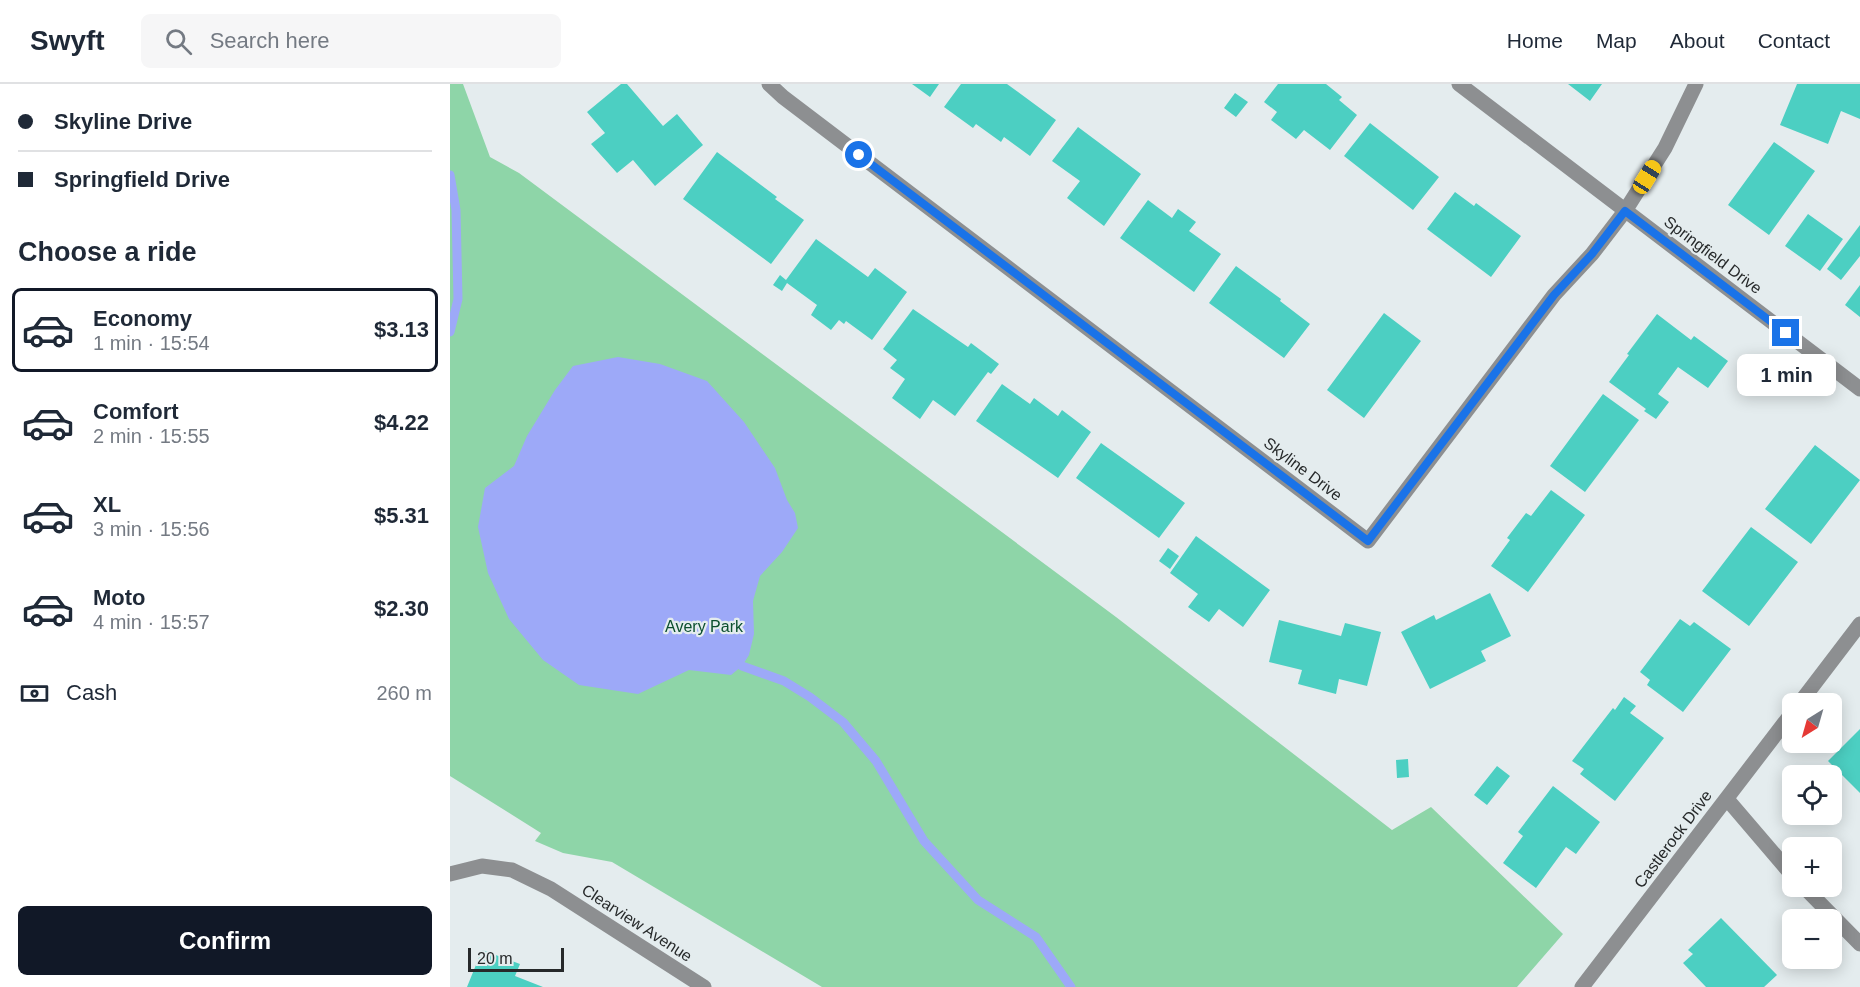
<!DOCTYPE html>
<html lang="en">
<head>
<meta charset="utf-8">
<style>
  :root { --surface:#fff; --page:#f6f6f7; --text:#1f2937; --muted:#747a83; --line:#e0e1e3; --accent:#111827 }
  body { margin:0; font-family:Helvetica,sans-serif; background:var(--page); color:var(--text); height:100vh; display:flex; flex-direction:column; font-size:22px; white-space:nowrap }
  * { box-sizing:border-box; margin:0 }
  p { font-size:20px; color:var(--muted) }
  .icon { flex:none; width:33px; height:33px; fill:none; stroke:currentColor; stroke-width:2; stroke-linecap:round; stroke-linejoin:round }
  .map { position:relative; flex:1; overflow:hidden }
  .sheet { display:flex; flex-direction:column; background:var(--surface); width:450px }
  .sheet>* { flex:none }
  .guide { display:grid; align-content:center; height:132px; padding:0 18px; background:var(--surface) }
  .needle { width:39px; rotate:217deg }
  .buttons { position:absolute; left:1332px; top:609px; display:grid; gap:12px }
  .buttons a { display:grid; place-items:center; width:60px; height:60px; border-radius:9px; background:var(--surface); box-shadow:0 3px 15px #0003; font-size:30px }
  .scale { position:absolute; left:18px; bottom:15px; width:96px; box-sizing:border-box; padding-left:6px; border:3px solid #26292a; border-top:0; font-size:16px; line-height:21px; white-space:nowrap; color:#26292a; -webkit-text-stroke:4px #e4ecee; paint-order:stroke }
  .end { position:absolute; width:27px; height:27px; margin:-14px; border:8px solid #1a73e8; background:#fff; box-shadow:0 0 0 3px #fff }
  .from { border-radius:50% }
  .bubble { position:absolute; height:42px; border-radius:9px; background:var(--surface); box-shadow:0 3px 15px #0003; font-size:20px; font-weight:600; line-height:42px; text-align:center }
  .car { position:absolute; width:18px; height:36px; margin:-18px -9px; border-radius:8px; box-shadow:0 0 4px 2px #0007; background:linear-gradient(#f5c518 24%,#345 0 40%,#f5c518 0 76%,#345 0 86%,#f5c518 0) }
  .guide b { display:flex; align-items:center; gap:21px; height:57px; font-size:22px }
  .guide b+b { border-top:2px solid var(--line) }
  .guide i { width:15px; height:15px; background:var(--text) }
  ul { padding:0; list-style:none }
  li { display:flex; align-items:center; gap:18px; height:84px; margin:0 12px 9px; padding:0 6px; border:3px solid transparent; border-radius:9px }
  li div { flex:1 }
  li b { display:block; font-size:22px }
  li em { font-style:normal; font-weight:600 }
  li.selected { border-color:var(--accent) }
  li>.icon { width:54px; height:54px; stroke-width:1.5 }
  h2 { padding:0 18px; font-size:27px; line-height:72px }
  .pay { display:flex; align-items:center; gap:15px; height:66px; padding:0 18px; font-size:22px }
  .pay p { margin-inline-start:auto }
  .cta { display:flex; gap:12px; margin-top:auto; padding:12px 18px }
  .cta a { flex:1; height:69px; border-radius:9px; background:var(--accent); color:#fff; font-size:24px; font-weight:600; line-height:69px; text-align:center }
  header { display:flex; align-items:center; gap:36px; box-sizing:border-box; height:84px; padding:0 30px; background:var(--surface); border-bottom:2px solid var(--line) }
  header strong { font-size:28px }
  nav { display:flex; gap:33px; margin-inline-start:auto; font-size:21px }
  .search { width:420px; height:54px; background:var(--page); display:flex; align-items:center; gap:15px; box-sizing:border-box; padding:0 21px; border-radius:9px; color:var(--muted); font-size:22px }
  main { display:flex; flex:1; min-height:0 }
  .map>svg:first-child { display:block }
  .green { fill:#8ed5a8 }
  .water { fill:#9da9f8 }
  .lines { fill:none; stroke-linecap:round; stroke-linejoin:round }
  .stream { stroke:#9da9f8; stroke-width:9 }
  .building { fill:#4ccfc2 }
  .minor { stroke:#8d8f91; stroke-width:15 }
  .route { stroke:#1a73e8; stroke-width:8 }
  .labels { text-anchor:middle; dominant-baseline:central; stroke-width:4.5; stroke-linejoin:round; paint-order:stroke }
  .street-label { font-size:16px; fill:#26292a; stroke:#e4ecee }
  .park-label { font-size:16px; fill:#0b4f2e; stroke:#e4ecee }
</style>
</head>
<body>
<header>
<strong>Swyft</strong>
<div class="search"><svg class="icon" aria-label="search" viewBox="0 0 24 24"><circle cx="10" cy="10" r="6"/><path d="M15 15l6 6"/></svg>Search here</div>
<nav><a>Home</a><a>Map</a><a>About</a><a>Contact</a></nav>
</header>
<main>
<section class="sheet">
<div class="guide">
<b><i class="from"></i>Skyline Drive</b>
<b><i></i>Springfield Drive</b>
</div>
<h2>Choose a ride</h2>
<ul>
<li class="selected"><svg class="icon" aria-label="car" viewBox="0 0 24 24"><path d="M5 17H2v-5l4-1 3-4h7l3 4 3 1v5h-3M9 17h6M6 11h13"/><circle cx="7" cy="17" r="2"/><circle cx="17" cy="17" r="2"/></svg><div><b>Economy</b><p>1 min · 15:54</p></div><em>$3.13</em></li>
<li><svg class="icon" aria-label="car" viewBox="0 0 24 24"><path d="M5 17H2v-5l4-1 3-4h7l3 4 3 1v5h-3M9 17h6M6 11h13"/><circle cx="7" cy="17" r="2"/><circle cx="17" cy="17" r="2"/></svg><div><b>Comfort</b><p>2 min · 15:55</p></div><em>$4.22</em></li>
<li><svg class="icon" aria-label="car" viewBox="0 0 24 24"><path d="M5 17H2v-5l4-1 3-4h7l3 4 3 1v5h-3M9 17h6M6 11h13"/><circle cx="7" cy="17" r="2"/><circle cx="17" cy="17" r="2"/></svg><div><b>XL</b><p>3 min · 15:56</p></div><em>$5.31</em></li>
<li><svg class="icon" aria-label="car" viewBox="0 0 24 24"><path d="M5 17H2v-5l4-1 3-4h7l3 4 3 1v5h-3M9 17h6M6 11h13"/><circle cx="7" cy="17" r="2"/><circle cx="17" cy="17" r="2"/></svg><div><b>Moto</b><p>4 min · 15:57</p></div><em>$2.30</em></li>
</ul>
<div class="pay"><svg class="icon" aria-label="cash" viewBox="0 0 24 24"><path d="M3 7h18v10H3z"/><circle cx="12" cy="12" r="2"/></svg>Cash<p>260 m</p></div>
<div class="cta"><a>Confirm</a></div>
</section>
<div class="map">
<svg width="1410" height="903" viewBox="0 0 1410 903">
  <rect width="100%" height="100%" fill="#e4ecee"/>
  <path class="green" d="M0,0H13L40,73L69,89L666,533L942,746L981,723L1113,850L1067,903H372L162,778L113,769L85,757L91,749L0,692Z"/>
  <path class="water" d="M168,273L210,280L257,297L294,338L325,384L337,416L345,429L348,444L332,468L310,492L303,517L304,550L299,571L292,582L281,591L239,586L188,610L129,601L93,576L59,535L38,489L28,443L35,404L64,382L77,352L105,306L123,282Z"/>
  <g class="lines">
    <path class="stream" d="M0,91L6,126L8,215L0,248
      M292,582L334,597L360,613L393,638L426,677L474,757L528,816L586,853L621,903"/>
  </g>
  <path class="building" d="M171,0H177L213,42L227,30L253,61L205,102L183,76L167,89L141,60L155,49L137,28Z
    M462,0H489L480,13Z
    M511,0H557L606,36L580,72L554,53L551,58L526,40L523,44L494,23Z
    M828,0H876L892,13L889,16L907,31L880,66L854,46L846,55L821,36L827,28L814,18Z
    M1118,0H1152L1140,17Z
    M1347,0H1410V35L1391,27L1378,60L1330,41Z
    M785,9L798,18L786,33L774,24Z
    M920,39L989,93L963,126L894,72Z
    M628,43L691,90L654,142L617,114L630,97L602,77Z
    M1324,58L1365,87L1319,151L1278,121Z
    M267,68L327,113L325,115L354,136L321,180L233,115Z
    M1005,108L1024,122L1026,119L1071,152L1041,193L977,145Z
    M698,116L722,134L728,125L746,138L739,147L771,170L744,208L670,154Z
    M1358,130L1393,155L1370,187L1335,162Z
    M1410,141V172L1391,196L1377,185Z
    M366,155L418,193L425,184L457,208L422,256L396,237L394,240L389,236L381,246L361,231L367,221L337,199L332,207L323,201L330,191L336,196Z
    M786,182L831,215L830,217L860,240L834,274L759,219Z
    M1410,201V233L1395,221Z
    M463,225L518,263L521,259L549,280L541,290L538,288L505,332L483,316L470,335L442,314L455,295L440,284L447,276L433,265Z
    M934,229L971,257L914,334L877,306Z
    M1207,230L1241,256L1244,252L1278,277L1258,304L1228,283L1208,310L1219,318L1206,335L1194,327L1196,325L1159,298L1179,271L1177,270Z
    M552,300L580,320L584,314L608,332L612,326L641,348L608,394L526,337Z
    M1153,310L1189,336L1135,408L1100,382Z
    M651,359L735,419L709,454L626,394Z
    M1365,361L1410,396L1361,460L1315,425Z
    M1101,406L1135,431L1078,508L1041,482L1060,456L1057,454L1076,429L1081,432Z
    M1301,443L1348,478L1299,542L1252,507Z
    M746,452L820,506L793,543L769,525L759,538L738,523L748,510L720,489Z
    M718,464L729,472L720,485L709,477Z
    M1040,509L1061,552L1031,567L1036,577L980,605L951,548L984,531L986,536Z
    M1230,535L1240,542L1244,538L1281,565L1233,628L1197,601L1200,596L1190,588Z
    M829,536L891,552L895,539L931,548L917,602L889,595L886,610L848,600L852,586L819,578Z
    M1174,613L1186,622L1180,629L1214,654L1165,717L1130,690L1134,685L1122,677L1163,624L1165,626Z
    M1410,645V709L1378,677Z
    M958,675L959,693L947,694L946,676Z
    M1047,682L1060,692L1037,721L1024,711Z
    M1103,702L1150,738L1126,770L1116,763L1086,804L1053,779L1073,752L1068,748Z
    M1271,834L1327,891L1314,903H1256L1233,879L1243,870L1238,866Z
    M32,866L70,880L65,892L93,903H17Z"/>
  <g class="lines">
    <path class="minor" d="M319,0L333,13L918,457L1104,211L1142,170L1175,127L1215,64L1246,0
      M1009,0L1410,305
      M1349,620L1410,540
      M1277,715L1342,791
      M0,790L32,782L62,786L101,805L254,903
      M1353,802L1410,860
      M1132,903L1342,629"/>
  </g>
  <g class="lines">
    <path class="route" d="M409,71L918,457L1104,211L1142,170L1175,127L1336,249"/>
  </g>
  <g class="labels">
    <g class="street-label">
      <text transform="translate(1263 171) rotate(37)">Springfield Drive</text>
      <text transform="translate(853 385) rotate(37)">Skyline Drive</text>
      <text transform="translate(1223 755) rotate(-53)">Castlerock Drive</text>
      <text transform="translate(187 839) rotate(33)">Clearview Avenue</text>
    </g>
    <g class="park-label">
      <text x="254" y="542">Avery Park</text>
    </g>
  </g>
</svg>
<div class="buttons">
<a><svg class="needle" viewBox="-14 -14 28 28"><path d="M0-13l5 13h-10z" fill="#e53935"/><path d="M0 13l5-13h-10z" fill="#747a83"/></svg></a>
<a><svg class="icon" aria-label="locate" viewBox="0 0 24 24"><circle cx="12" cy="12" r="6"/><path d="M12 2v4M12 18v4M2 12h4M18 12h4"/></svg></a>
<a>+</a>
<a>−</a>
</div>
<div class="scale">20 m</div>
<i class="end from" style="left:409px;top:71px"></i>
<i class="end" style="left:1336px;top:249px"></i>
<div class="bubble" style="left:1287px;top:270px;width:99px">1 min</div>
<i class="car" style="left:1197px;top:93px;rotate:32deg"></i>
</div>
</main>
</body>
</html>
